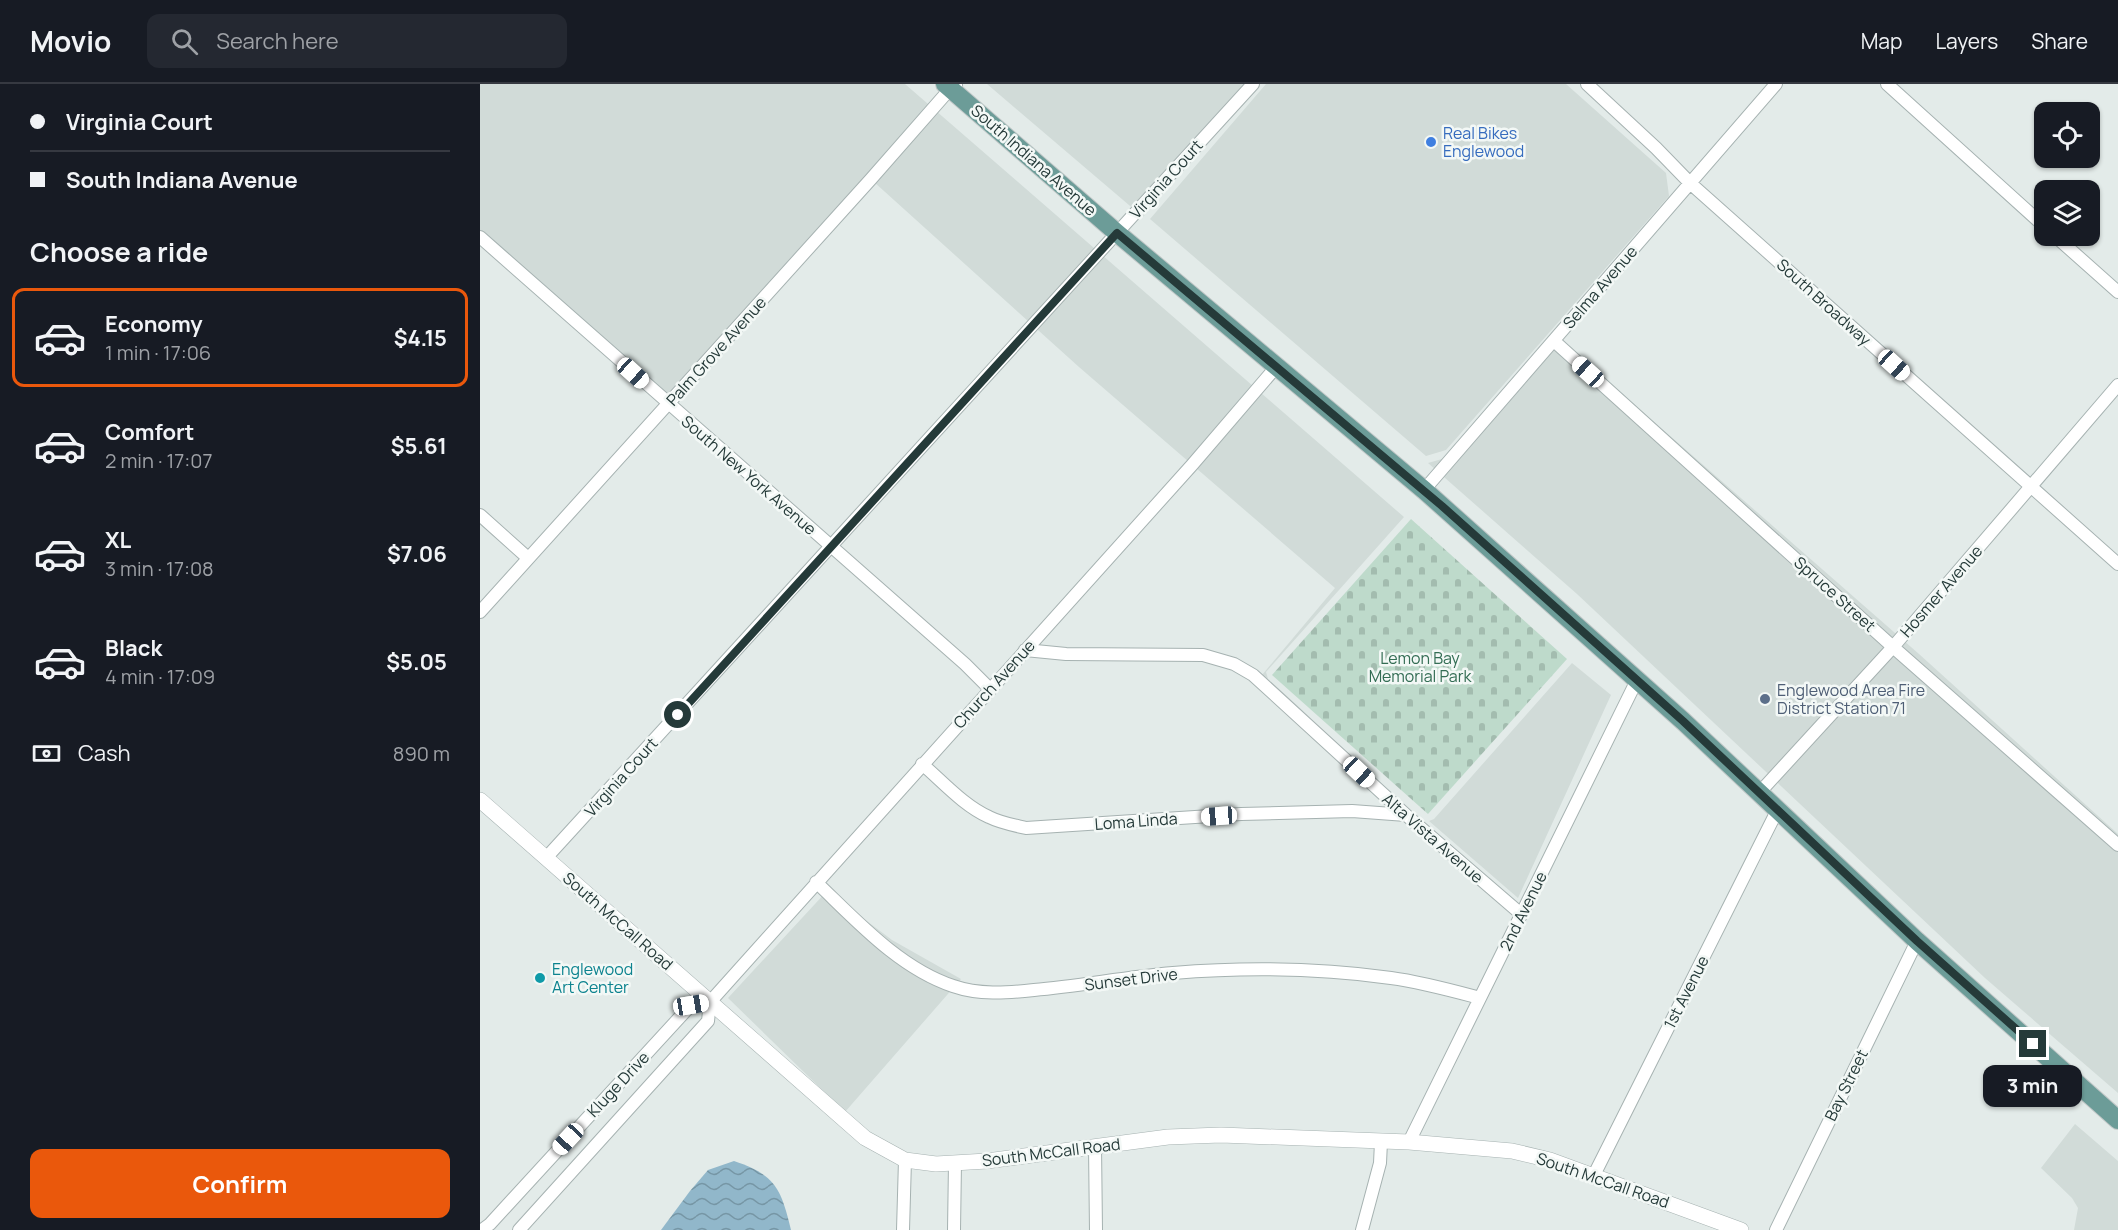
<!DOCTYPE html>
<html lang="en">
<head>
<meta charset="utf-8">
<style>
  :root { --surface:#171b24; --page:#242831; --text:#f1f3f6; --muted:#9ea1a6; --line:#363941; --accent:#ea580c }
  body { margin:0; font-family:Manrope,sans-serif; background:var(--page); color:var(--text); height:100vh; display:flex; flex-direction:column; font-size:22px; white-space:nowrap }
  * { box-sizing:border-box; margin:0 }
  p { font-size:20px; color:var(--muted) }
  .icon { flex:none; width:33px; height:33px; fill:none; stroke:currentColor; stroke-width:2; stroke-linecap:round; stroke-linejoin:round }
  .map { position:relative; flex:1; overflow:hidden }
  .details { display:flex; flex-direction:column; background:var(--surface); width:480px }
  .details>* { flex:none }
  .top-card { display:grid; align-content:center; height:132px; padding:0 30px; background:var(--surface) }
  .controls { position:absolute; left:1554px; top:18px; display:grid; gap:12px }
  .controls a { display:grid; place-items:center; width:66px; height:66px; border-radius:12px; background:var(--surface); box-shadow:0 2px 4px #0004; font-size:30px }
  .end { position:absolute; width:27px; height:27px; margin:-14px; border:8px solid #253a39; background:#fff; box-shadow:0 0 0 3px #fff }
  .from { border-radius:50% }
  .bubble { position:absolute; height:42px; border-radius:12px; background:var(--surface); box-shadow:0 2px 4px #0004; font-size:20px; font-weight:700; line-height:42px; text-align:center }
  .car { position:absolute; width:18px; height:36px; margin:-18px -9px; border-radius:8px; box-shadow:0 0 4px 2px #0007; background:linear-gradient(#fff 24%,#345 0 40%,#fff 0 76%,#345 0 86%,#fff 0) }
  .top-card b { display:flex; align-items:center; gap:21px; height:57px; font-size:22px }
  .top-card b+b { border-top:2px solid var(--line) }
  .top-card i { width:15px; height:15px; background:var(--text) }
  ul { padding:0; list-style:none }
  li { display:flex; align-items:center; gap:18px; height:99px; margin:0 12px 9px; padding:0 18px; border:3px solid transparent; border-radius:12px }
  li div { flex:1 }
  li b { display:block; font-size:22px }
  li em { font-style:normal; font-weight:700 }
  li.active { border-color:var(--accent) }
  li>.icon { width:54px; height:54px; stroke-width:1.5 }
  h2 { padding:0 30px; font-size:27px; line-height:72px }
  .pay { display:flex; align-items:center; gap:15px; height:66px; padding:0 30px; font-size:22px }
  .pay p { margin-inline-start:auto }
  .primary-button { display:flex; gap:12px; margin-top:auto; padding:12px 30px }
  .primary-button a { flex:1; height:69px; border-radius:12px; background:var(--accent); color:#fff; font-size:24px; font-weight:700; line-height:69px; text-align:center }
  header { display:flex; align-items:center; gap:36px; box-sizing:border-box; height:84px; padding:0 30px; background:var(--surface); border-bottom:2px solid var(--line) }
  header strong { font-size:28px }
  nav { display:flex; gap:33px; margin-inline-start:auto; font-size:21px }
  .search { width:420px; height:54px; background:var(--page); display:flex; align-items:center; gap:15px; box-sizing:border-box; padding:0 21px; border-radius:12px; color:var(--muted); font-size:22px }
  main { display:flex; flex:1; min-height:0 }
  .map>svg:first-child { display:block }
  .built { fill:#d1dbd8 }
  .cemetery { fill:url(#cemetery-stones) }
  .water { fill:url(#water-waves) }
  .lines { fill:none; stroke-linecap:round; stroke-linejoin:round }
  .minor-casing { stroke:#a6b2b1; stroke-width:14 }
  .tertiary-casing { stroke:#a6b2b1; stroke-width:16 }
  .primary-casing { stroke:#c2c8c8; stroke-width:20 }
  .minor { stroke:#fff; stroke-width:12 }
  .tertiary { stroke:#fff; stroke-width:15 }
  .primary { stroke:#6c9c98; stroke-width:18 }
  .route { stroke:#253a39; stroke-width:8 }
  .shop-dot { fill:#3f7fe0; stroke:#f3f8f6; stroke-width:2 }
  .service-dot { fill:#5c6f8a; stroke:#f3f8f6; stroke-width:2 }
  .culture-dot { fill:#0f9aa8; stroke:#f3f8f6; stroke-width:2 }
  .labels { text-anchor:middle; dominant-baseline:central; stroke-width:5; stroke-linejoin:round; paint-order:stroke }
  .shop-label { font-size:16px; fill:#366cbe; stroke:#f3f8f6; text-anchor:start }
  .street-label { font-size:16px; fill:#253a39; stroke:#f3f8f6 }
  .park-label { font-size:16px; fill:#336d54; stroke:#f3f8f6 }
  .service-label { font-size:16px; fill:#4e5e75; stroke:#f3f8f6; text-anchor:start }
  .culture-label { font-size:16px; fill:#0d838f; stroke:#f3f8f6; text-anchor:start }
</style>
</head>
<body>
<header>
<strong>Movio</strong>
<div class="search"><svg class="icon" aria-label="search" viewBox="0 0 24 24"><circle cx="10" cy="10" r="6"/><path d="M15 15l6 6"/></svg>Search here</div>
<nav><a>Map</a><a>Layers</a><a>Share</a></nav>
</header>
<main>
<section class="details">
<div class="top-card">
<b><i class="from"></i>Virginia Court</b>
<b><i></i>South Indiana Avenue</b>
</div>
<h2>Choose a ride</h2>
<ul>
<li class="active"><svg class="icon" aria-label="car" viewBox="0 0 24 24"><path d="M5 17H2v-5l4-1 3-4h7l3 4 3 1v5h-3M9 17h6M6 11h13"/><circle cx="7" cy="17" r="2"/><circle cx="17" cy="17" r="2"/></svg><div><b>Economy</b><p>1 min · 17:06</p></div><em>$4.15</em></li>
<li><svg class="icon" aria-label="car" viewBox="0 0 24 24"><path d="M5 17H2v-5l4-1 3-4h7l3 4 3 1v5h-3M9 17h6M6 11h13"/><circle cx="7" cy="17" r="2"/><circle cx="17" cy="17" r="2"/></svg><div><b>Comfort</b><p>2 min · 17:07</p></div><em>$5.61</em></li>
<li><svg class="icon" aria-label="car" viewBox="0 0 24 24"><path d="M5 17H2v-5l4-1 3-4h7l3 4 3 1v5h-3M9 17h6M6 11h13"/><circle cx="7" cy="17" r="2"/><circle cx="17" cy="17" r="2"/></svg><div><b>XL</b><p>3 min · 17:08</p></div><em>$7.06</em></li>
<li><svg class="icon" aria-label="car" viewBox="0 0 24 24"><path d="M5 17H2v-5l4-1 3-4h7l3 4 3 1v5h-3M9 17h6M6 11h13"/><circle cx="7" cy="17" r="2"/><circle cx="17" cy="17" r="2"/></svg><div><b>Black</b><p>4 min · 17:09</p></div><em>$5.05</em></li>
</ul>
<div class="pay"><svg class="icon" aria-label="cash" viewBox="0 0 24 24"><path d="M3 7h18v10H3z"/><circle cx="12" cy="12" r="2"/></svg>Cash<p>890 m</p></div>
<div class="primary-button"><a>Confirm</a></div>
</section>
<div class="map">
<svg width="1638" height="1146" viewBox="0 0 1638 1146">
  <defs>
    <pattern id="cemetery-stones" width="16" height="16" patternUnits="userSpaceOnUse" patternTransform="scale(1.5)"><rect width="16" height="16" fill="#bedacb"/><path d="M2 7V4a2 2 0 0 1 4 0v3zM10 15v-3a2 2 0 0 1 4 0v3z" fill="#a3bcaf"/></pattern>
    <pattern id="water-waves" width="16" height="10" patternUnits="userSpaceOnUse" patternTransform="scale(1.5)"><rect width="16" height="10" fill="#91b7ca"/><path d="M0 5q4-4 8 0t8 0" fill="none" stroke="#7696a5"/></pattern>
  </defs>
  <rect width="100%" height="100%" fill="#e3ebe9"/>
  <path class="built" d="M0,0H425L924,433L786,588L788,595L832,635L782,591L855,504L599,283L394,98L196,319L0,147Z
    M507,0H777L663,133Z
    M786,0H1086L1186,89L1189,112L966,366L946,372L670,135Z
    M1076,252L1439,570L1638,750V1009L1505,894L1097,510L948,379L969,373Z
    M1092,579L1131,611L1038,814L949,737L954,735Z
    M347,807L412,856L481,895L365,1028L248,914Z
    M1595,1040L1638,1077V1146H1594L1598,1124L1592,1114L1561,1084Z"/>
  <path class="cemetery" d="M931,435L1087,575L948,730L792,591Z"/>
  <path class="water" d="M254,1077C296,1091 301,1105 311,1146H181L210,1107L228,1086Z"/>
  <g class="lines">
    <g class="minor-casing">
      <path id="minor" d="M1107,0L1176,64L1210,99L1638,480
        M1407,0L1564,142
        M1575,152L1638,208
        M0,153L485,580L510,605
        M1074,257L1413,563L1638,761
        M944,406L1296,0
        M0,431L48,474
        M0,528L391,95L470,5L476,1
        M545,566L586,570L723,571L754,580L773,591L926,731L1041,830
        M442,680C463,698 484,722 509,733C521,739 533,741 546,744L761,730L872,727L926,731
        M1280,708L1413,563L1638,301
        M66,774L773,0
        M336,798C376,836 419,884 473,902C499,911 526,909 554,906C600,902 646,893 693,889C766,883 839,884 911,894C941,898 970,906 1000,914
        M230,918L712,381L797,282
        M929,1058L1157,596
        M615,1062L616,1146
        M1114,1091L1298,725
        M2,1146L10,1140L211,921L230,918
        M39,1146L228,937L230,918
        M423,1146L425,1076
        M474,1146L475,1079
        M882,1146L900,1079L901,1058
        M1296,1146L1437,857"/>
    </g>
    <g class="tertiary-casing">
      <path id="tertiary" d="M0,716L385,1054L425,1076L456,1080L507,1077L688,1053L741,1051L929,1058L1032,1067L1070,1076L1261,1146"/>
    </g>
    <g class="primary-casing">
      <path id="primary" d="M465,0L637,149L944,406L1203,637L1437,857L1638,1036"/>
    </g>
    <use href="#minor" class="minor"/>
    <use href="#tertiary" class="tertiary"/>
    <use href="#primary" class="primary"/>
  </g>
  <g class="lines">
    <path class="route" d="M198,631L637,149L962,422L1203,637L1437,857L1553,960"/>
  </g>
  <circle class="shop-dot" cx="951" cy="58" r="6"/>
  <circle class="service-dot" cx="1285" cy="615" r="6"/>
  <circle class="culture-dot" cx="60" cy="894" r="6"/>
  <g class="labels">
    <g class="shop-label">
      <text x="963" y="49">Real Bikes<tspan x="963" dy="18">Englewood</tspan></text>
    </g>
    <g class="street-label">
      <text transform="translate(554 76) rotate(41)">South Indiana Avenue</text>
      <text transform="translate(686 95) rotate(-48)">Virginia Court</text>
      <text transform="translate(1120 203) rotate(-49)">Selma Avenue</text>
      <text transform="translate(1344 218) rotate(42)">South Broadway</text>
      <text transform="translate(236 267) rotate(-48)">Palm Grove Avenue</text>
      <text transform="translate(269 391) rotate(41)">South New York Avenue</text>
      <text transform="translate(1461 507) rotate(-49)">Hosmer Avenue</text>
      <text transform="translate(1355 510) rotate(42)">Spruce Street</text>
      <text transform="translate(514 600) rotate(-48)">Church Avenue</text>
      <text transform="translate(141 693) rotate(-48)">Virginia Court</text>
      <text transform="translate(656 737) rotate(-4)">Loma Linda</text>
      <text transform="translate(953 754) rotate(41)">Alta Vista Avenue</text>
      <text transform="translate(1043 827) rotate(-64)">2nd Avenue</text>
      <text transform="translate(138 837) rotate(41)">South McCall Road</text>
      <text transform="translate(651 895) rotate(-7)">Sunset Drive</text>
      <text transform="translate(1206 908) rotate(-63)">1st Avenue</text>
      <text transform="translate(138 1000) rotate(-47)">Kluge Drive</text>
      <text transform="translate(1366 1001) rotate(-64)">Bay Street</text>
      <text transform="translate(571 1068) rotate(-7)">South McCall Road</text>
      <text transform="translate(1123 1096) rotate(19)">South McCall Road</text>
    </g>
    <g class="park-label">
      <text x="940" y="574">Lemon Bay<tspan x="940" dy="18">Memorial Park</tspan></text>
    </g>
    <g class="service-label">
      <text x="1297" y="606">Englewood Area Fire<tspan x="1297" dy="18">District Station 71</tspan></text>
    </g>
    <g class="culture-label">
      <text x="72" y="885">Englewood<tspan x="72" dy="18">Art Center</tspan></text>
    </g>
  </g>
</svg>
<div class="controls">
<a><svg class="icon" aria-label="locate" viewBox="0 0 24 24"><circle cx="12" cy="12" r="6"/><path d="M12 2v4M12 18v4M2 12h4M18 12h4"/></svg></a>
<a><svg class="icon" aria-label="layers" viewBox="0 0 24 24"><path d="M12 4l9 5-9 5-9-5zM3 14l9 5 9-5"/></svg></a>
</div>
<i class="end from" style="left:198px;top:631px"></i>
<i class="end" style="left:1553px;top:960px"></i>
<div class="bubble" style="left:1503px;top:981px;width:99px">3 min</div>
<i class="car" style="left:1414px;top:281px;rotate:132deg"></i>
<i class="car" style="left:1108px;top:288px;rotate:312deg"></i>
<i class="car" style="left:153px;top:289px;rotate:132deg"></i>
<i class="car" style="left:879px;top:688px;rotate:133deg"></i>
<i class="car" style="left:739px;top:732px;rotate:266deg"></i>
<i class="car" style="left:211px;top:921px;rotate:81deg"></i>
<i class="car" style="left:88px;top:1055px;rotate:223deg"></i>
</div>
</main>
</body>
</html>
